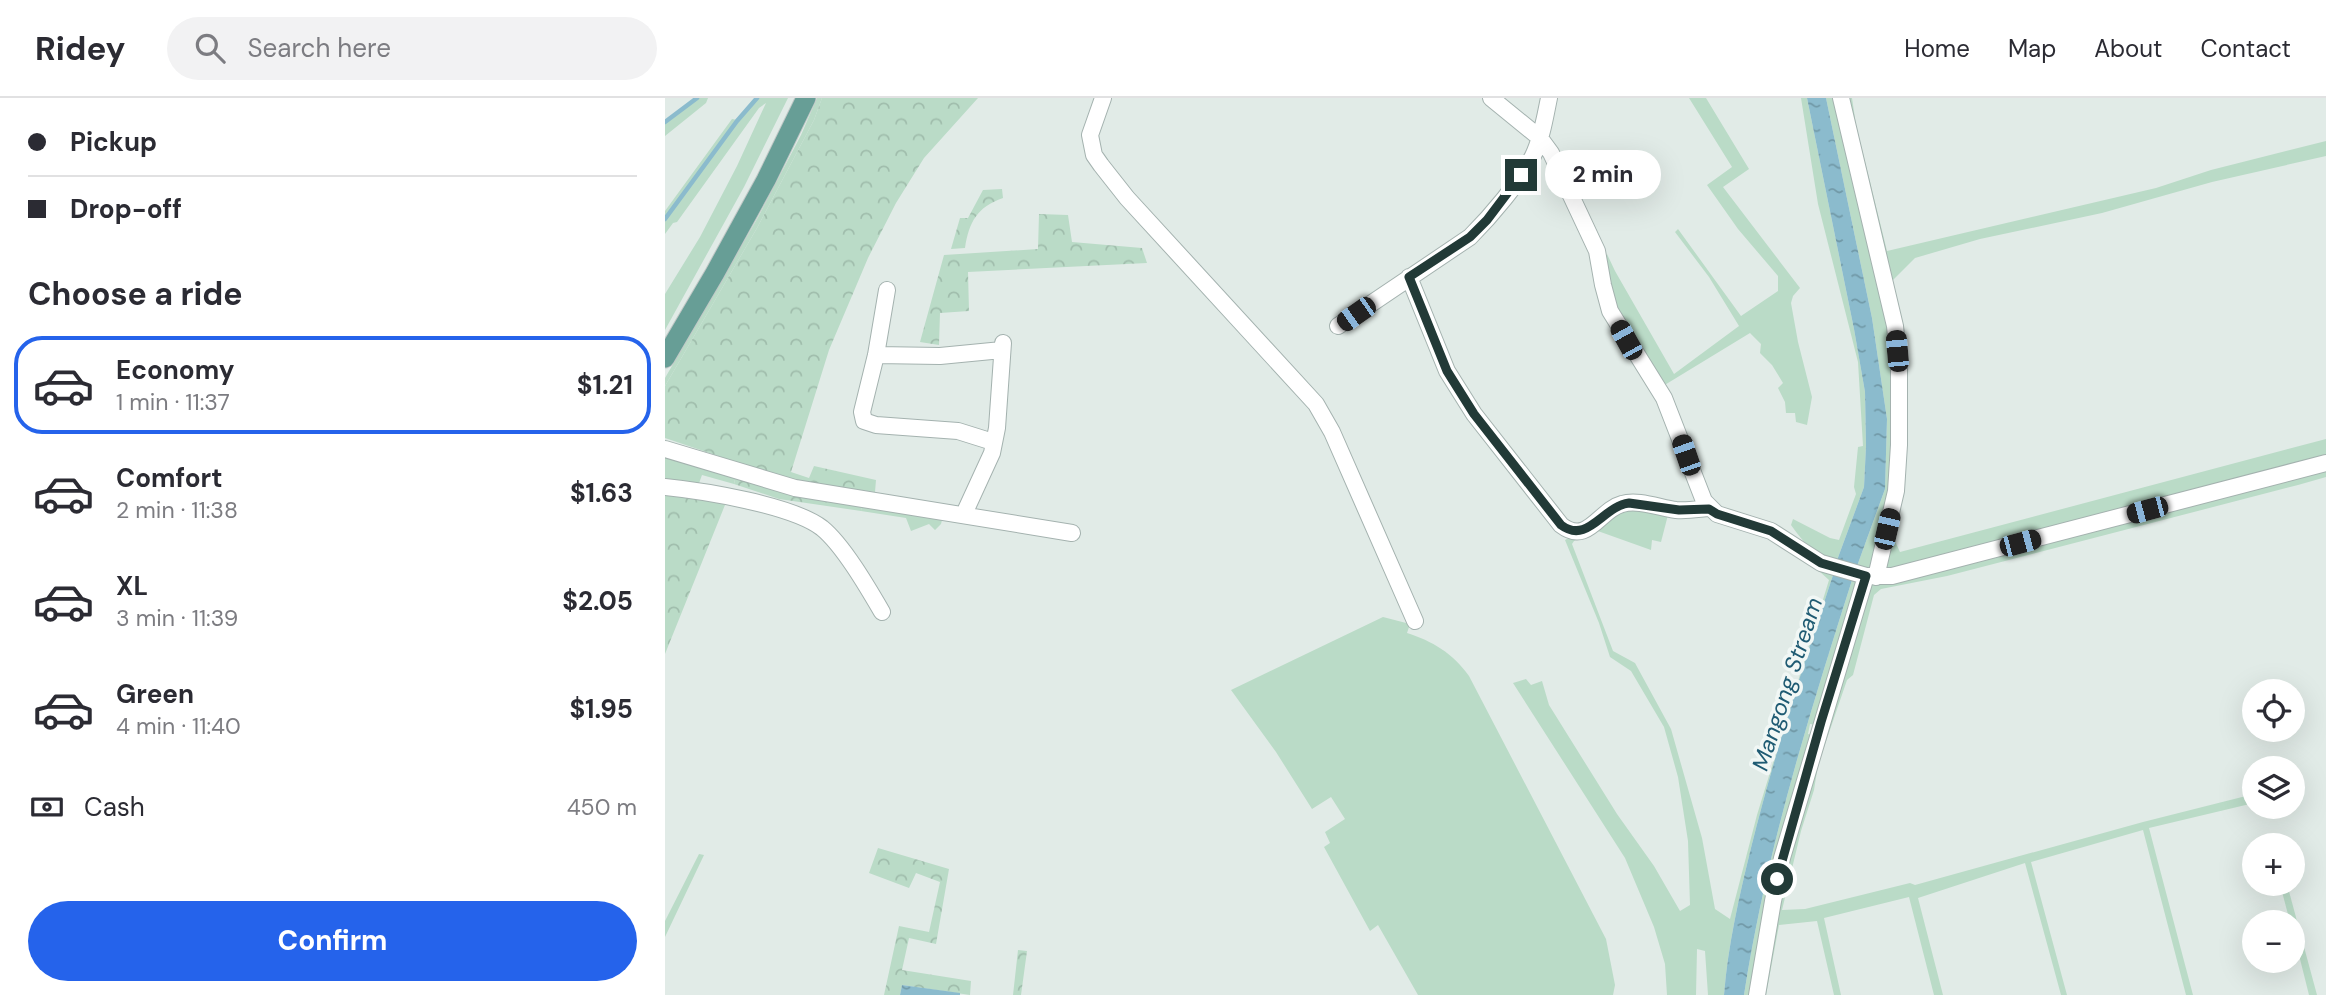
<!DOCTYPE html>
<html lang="en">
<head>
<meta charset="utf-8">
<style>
  :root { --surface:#fff; --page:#f2f2f3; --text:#2b2b33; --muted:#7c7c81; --line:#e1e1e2; --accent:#2563eb }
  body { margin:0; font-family:"DM Sans",sans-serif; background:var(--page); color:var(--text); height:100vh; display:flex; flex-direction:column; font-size:26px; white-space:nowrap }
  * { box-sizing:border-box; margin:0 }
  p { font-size:23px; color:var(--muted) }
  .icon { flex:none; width:38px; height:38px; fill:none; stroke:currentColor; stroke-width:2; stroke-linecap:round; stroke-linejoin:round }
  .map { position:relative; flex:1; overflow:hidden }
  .details { display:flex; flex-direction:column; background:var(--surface); width:665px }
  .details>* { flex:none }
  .hud { display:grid; align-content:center; height:154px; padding:0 28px; background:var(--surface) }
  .buttons { position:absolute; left:1577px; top:581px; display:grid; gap:14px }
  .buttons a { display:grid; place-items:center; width:63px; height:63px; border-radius:50%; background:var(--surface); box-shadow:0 7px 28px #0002; font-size:35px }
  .end { position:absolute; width:32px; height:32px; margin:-16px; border:9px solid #223a37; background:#fff; box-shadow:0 0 0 4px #fff }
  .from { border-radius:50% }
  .bubble { position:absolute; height:49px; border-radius:24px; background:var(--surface); box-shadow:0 7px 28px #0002; font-size:23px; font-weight:700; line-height:49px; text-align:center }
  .car { position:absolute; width:21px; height:42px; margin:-21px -10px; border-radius:9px; box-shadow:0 0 5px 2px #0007; background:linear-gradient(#222 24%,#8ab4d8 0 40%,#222 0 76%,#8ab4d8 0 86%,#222 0) }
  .hud b { display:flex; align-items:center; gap:24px; height:66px; font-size:26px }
  .hud b+b { border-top:2px solid var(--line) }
  .hud i { width:18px; height:18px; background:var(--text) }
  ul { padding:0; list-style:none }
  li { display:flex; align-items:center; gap:21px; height:98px; margin:0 14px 10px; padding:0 14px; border:4px solid transparent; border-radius:28px }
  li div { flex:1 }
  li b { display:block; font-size:26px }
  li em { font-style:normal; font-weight:700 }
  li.active { border-color:var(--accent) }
  li>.icon { width:63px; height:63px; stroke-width:1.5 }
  h2 { padding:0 28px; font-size:32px; line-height:84px }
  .pay { display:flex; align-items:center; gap:18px; height:77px; padding:0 28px; font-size:26px }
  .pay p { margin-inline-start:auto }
  .action { display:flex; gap:14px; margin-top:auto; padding:14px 28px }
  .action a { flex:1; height:80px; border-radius:42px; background:var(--accent); color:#fff; font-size:28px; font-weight:700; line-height:80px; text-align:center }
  header { display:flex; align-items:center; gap:42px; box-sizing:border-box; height:98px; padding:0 35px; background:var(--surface); border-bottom:2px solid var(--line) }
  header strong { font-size:33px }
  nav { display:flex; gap:38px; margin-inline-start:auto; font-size:24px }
  .search { width:490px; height:63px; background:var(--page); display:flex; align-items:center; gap:18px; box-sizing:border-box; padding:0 24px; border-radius:38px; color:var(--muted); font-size:26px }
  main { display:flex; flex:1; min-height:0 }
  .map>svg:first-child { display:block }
  .grass { fill:#badbc7 }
  .forest { fill:url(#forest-crowns) }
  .water { fill:url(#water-ripples) }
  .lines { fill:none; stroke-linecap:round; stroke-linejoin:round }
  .stream { stroke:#8bbbcd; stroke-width:4.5 }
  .minor-casing { stroke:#a4b2af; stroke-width:18 }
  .major-casing { stroke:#c1c8c7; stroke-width:21 }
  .minor { stroke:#fff; stroke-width:16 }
  .major { stroke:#679e96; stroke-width:19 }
  .route { stroke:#223a37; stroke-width:9 }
  .labels { text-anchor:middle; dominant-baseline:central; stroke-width:7; stroke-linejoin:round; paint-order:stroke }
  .water-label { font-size:23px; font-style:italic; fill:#1f5b73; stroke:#f1f7f5 }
</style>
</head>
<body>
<header>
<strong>Ridey</strong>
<div class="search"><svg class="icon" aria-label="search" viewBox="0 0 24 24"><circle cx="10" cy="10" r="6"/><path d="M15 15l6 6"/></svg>Search here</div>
<nav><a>Home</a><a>Map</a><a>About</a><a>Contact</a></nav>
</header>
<main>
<section class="details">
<div class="hud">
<b><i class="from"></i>Pickup</b>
<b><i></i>Drop-off</b>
</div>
<h2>Choose a ride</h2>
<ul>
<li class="active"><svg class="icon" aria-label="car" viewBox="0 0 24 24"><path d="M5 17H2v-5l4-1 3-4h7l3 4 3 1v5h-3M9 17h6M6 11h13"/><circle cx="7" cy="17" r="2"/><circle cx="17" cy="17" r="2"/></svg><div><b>Economy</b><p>1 min · 11:37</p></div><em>$1.21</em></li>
<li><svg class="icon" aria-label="car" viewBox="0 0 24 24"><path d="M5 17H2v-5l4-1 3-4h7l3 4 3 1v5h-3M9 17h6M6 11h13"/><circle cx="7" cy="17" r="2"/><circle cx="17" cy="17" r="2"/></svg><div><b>Comfort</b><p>2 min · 11:38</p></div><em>$1.63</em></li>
<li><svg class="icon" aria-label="car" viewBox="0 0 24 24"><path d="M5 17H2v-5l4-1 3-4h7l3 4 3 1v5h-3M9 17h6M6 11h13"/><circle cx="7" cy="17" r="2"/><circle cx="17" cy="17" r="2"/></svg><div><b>XL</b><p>3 min · 11:39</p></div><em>$2.05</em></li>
<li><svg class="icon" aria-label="car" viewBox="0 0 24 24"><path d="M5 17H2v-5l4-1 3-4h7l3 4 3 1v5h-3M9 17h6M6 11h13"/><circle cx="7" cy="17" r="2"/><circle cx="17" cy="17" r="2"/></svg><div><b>Green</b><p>4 min · 11:40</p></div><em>$1.95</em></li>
</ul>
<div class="pay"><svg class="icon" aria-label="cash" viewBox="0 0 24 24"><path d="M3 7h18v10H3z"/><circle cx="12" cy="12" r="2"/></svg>Cash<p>450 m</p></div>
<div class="action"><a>Confirm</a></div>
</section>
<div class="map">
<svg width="1661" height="897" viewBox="0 0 1661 897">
  <defs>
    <pattern id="forest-crowns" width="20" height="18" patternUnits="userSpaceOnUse" patternTransform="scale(1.75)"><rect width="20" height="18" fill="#badbc7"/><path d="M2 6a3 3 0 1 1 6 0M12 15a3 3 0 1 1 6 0" fill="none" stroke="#a0bdac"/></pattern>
    <pattern id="water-ripples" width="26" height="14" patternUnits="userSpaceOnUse" patternTransform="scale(1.75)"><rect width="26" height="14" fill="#8bbbcd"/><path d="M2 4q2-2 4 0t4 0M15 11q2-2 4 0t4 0" fill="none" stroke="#7199a7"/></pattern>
  </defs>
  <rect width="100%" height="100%" fill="#e1ebe7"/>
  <path class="grass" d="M34,0H43L41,5L0,38V26Z
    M93,0H123L79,89L0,232V196L35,139L72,68L101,5L94,10L12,124L8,125L0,136V123L73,23Z
    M152,0H157L149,22L92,130L0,288V280L92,121L136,37Z
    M1024,0H1041L1084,71L1058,89L1135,190L1128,198L1126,205L1133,244L1147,299L1142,327L1131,324L1130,315H1121L1120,304L1113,290L1118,285L1107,267L1095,255L1096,246L1085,235L998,288C976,253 936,199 942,156L950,173L1009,276L1074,228L1044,179L1010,134L1013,131L1076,218L1113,193V178L1073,131L1042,87L1067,69Z
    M1136,0H1142L1189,231L1200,294L1201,348L1199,389L1171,465C1151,459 1138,444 1126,427L1128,421L1165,440L1174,442L1191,396L1189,389L1193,349L1198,348L1193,264L1153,106Z
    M1161,0H1174L1228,228L1229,392L1207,470L1191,471L1220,391L1222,321L1207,220Z
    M1178,0H1187L1191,27L1222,153L1491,90L1546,72L1661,43V58L1547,84L1437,115L1315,141L1250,160L1223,187Z
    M67,21L72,22L0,120V113Z
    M1661,341V359L1230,470L1221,469L1233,400L1229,441L1235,454Z
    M0,353L71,377L69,386L37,377L33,388L0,384Z
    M1661,366V379L1633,387L1282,478L1216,491L1209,497L1188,577L1182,582L1153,667L1149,692L1136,733L1117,812L1140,811L1245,785L1250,787L1478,724L1589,696V705L1484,730L1528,897H1521L1478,732L1366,764L1402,897H1396L1360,765L1253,800L1278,897H1269L1244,799L1159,820L1176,897H1169L1152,823L1114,827L1101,897H1096L1109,815L1202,487Z
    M197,405L278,418L276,426L270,432L264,426L246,433L241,420L196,413Z
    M951,412L1004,413L996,444L987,442L986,452L930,432L909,443L907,446L948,553L970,565L1006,631L1037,740L1050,811L1065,821L1092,717L1164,482L1154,473L1156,470L1169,474C1139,565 1109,657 1086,750C1074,799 1063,847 1059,897H1043L1040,853L1032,851L1031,897H1002L1000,866L989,829L960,760L848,585L861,581L866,587L877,583L884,607L952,716L989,768L1015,813L1025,807L1023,743L1013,679L999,629L966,573L945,559L934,525L900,442Z
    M1188,479L1193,482L1153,627L1145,626L1143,636L1150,638L1088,897H1079C1101,754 1144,617 1188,479Z
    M718,519L745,526L742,535C767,543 788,555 804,578L941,841L950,887L948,897H753L713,827L705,833L659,749L665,745L660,734L680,721L666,699L647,711L611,654L566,592Z
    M34,756L39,757L0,839V823Z
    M1615,786H1622L1652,897H1644L1628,833V824H1625Z"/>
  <path class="forest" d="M157,0H313L259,60L231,105L203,160L164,252L126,374L144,380L149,368L211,382L210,394L141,385L115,379L0,340V288L92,130L149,22Z
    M337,91L338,100C312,109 304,124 300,150L286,151L295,120H303L318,92Z
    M374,116L403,117L407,144L477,150L482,165L303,174L304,213L275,215L274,247L255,244L279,157L373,151Z
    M71,377L197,405L196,413L114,401L69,386Z
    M0,394L62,402L0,556Z
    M213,750L284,771L271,846L244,840L237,872L306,883L305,897L237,887L235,897H219L234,828L264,834L275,784L251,775L244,790L204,775Z
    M353,852L362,853L356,897H348Z"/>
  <path class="water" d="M1142,0H1161L1207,220L1222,321L1220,391L1191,471L1171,465L1199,389L1201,348L1200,294L1189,231Z
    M1169,474L1188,479C1144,617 1101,754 1079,897H1059C1063,847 1074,799 1086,750C1109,657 1139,565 1169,474Z
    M237,887L295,895V897H235Z"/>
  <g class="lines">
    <path class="stream" d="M0,24L32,0
      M0,121L72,23L92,0"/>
    <g class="minor-casing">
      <path id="minor" d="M438,0L425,37L429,57L436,67L462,100L651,306L667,334L750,523
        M826,0L875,40L886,55L932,153L938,187L945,213L999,300L1039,403L1052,416L1106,433L1156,465L1201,478H1227L1661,365
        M1176,0L1230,228L1234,267V347L1231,393L1211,479
        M744,179L782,273L809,316L896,427C923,448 934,412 957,406C973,401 995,410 1011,412C1022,413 1033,411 1044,410
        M222,192L211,257L197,314L199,323L211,327L293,333L328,344
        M673,228L805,139C826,118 855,84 868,58C877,40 880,19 884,0
        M211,257L275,258L337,252
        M0,351L130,390L407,435
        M0,389C39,393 127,407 157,430C178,447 203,490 217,514
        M299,416L327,355L332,330L338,245
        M1092,897L1108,803L1117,760L1201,478"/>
    </g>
    <g class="major-casing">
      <path id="major" d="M0,260L50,175L101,82L141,0"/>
    </g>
    <use href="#minor" class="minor"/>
    <use href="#major" class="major"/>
  </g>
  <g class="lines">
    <path class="route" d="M856,77L822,122L805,139L744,179L782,273L809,316L896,427C923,447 938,408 964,405L1014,412L1044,411L1052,416L1106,433L1156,465L1201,478L1156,624L1112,781"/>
  </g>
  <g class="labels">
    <g class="water-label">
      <text transform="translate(1122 586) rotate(-72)">Mangong Stream</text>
    </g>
  </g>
</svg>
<div class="buttons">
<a><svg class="icon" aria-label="locate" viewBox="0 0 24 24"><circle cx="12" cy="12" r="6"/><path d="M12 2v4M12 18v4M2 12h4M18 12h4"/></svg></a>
<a><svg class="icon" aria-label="layers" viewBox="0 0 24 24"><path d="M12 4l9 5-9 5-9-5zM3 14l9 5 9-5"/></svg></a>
<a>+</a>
<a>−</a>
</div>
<i class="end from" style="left:1112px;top:781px"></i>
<i class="end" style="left:856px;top:77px"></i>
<div class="bubble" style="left:880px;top:52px;width:116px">2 min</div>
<i class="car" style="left:691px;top:216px;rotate:235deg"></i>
<i class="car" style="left:961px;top:242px;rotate:331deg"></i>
<i class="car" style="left:1232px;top:253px;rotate:355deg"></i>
<i class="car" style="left:1021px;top:357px;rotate:341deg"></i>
<i class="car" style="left:1482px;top:412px;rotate:255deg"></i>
<i class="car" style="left:1222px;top:431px;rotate:13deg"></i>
<i class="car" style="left:1355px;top:445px;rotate:75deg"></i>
</div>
</main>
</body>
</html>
